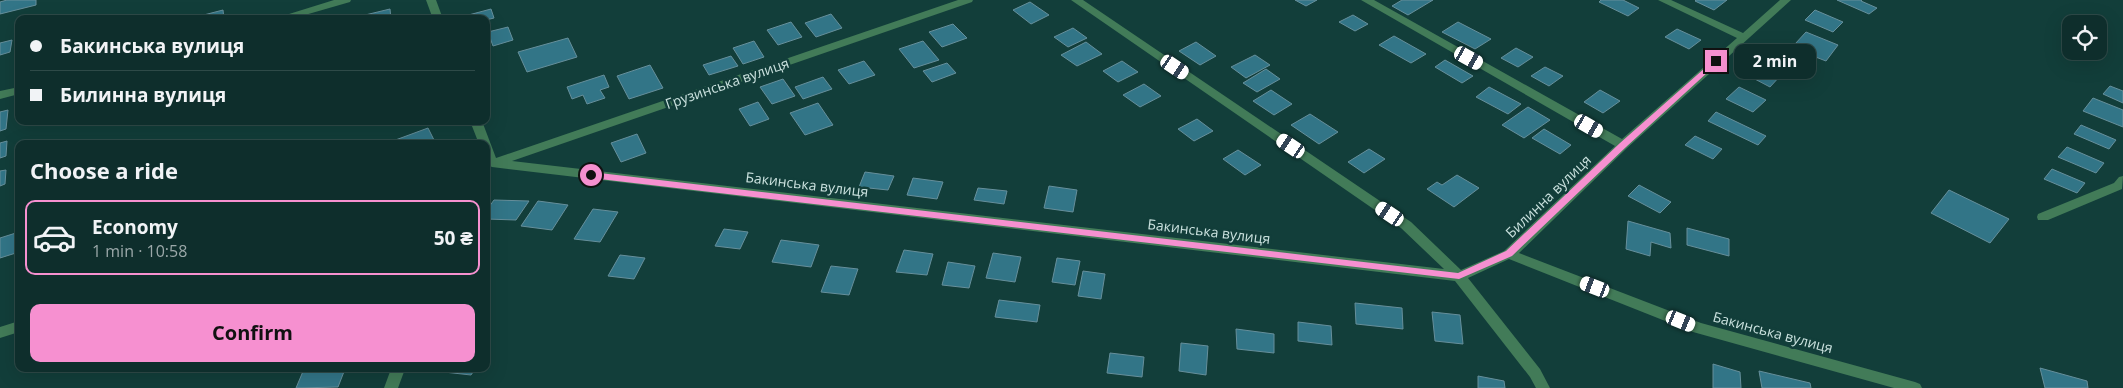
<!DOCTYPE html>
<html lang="en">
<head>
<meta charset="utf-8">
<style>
  :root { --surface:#0e2e2c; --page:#173634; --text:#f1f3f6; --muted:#9ba8a9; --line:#2e4a48; --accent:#f690d0 }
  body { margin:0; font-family:"Open Sans",sans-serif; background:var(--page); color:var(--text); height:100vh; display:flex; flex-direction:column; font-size:19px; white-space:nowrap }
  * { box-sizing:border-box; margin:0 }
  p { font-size:16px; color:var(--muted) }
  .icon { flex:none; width:28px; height:28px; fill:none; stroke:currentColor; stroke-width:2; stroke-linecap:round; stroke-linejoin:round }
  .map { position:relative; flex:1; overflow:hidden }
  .sheet { position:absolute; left:15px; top:140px; width:475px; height:232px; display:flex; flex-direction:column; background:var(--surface); border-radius:10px; box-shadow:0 5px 20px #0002,0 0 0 1px var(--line) }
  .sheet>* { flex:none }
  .banner { position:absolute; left:15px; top:15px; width:475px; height:110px; border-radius:10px; box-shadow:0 5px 20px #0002,0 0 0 1px var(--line); display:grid; align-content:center; height:110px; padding:0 15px; background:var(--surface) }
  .fabs { position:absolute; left:2062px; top:15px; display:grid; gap:10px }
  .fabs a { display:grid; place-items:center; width:45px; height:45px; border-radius:10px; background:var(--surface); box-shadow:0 5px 20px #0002,0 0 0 1px var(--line); font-size:25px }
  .end { position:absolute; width:22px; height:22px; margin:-11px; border:6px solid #f690d0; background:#111; box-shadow:0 0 0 2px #111 }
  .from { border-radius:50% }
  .bubble { position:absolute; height:35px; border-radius:10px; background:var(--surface); box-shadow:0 5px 20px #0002,0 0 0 1px var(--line); font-size:16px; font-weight:700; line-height:35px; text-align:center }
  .car { position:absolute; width:15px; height:30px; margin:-15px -8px; border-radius:6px; box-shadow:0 0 4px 1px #0007; background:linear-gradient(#fff 24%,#345 0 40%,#fff 0 76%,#345 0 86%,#fff 0) }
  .banner b { display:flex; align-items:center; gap:18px; height:48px; font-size:19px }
  .banner b+b { border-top:1px solid var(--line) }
  .banner i { width:12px; height:12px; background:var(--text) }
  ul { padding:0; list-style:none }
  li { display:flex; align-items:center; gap:15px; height:75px; margin:0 10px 8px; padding:0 5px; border:2px solid var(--line); border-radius:10px }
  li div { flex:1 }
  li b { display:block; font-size:19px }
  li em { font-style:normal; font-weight:700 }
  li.selected { border-color:var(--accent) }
  li>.icon { width:45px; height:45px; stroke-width:1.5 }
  h2 { padding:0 15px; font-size:22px; line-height:60px }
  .primary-button { display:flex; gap:10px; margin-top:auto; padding:10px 15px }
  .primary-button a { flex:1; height:58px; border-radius:10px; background:var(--accent); color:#111; font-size:20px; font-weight:700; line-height:58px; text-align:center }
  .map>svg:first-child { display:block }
  .building { fill:#327587; stroke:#668f9b }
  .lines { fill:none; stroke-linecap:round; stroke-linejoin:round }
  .minor { fill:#427b58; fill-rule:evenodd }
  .route { fill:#f690d0 }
  .labels { text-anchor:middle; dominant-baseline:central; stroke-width:5; stroke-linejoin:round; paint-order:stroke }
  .street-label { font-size:14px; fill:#cbe2df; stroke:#123e3a }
</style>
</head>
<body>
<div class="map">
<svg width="2123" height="388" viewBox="0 0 2123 388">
  <rect width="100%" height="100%" fill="#123e3a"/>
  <path class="building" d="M7,0H36V5L0,14V2Z
    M1295,0H1317L1306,6Z
    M1402,0H1433L1408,15L1392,6Z
    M1601,0H1623L1639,8L1628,16L1599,2Z
    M1696,0H1727L1714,10L1695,1Z
    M1837,0H1862L1861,1L1877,8L1869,14Z
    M1030,2L1049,15L1031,24L1013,10Z
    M390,9L391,19H362L361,16Z
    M491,9L494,18L486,20L462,19L461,17Z
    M223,10L224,19H196V17Z
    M1815,10L1843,22L1833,32L1805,20Z
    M831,14L842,28L816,37L805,23Z
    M1353,15L1368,24L1355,31L1339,22Z
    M791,22L802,37L778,45L767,30Z
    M1458,22L1491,39L1475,49L1442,32Z
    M953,24L967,38L942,47L929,32Z
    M508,27L513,40L493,46L488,32Z
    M1073,28L1087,38L1068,47L1054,37Z
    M1677,29L1701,40L1689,49L1665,37Z
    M1806,32L1838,45L1826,61L1800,51L1803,47L1795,44Z
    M1394,36L1426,54L1411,63L1379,45Z
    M568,38L577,57L527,72L518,52Z
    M12,40L10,52L0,55V43Z
    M754,41L764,57L743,64L733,48Z
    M923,41L939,60L914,68L899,49Z
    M1086,42L1102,54L1077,66L1061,55Z
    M1196,42L1216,56L1200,65L1179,51Z
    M1777,47L1807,61L1797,71L1767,57Z
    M1516,48L1533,57L1518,67L1501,58Z
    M1255,55L1270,65L1246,78L1231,67Z
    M731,56L738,66L709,75L703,65Z
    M1445,60L1473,76L1462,83L1435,67Z
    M864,61L875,75L849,84L838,70Z
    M1122,61L1138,72L1118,82L1103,71Z
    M947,63L956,73L932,82L923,71Z
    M650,65L663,88L629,99L617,76Z
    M1762,66L1781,75L1770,87L1751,77Z
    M1545,67L1563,76L1549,86L1531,76Z
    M1266,69L1280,79L1257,92L1243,83Z
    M604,75L609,87L600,90L605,98L587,104L583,95L572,99L567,87Z
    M823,77L832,89L803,99L795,87Z
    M783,79L795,96L772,104L760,87Z
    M1144,84L1161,96L1140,107L1123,95Z
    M2110,86L2123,91V103L2103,94Z
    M1489,87L1521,104L1508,114L1476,97Z
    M1739,87L1766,100L1753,112L1726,99Z
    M1271,90L1292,104L1274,115L1253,101Z
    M1600,90L1620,101L1603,113L1584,102Z
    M2093,98L2123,110V127L2083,111Z
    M758,102L769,119L750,126L739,109Z
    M818,103L833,125L805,135L790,113Z
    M1528,107L1550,120L1524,138L1502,125Z
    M8,110L6,129L0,131V112Z
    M1716,112L1766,136L1758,145L1708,121Z
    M1310,114L1338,132L1319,144L1291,125Z
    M1197,119L1213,131L1194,141L1178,129Z
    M2081,125L2116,140L2109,149L2074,134Z
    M428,128L436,144H391L390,142Z
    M1544,129L1571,145L1560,154L1532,138Z
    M637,134L646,153L621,162L611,143Z
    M1695,136L1722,149L1713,159L1685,145Z
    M7,141L6,156L0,158V143Z
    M2067,147L2104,163L2096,173L2058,157Z
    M1369,149L1385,159L1364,173L1348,162Z
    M1238,150L1261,165L1245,175L1223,159Z
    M2052,169L2085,183L2077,193L2044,179Z
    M6,170L5,184L0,186V171Z
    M865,172L894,176L888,190L859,187Z
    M1457,175L1479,188L1454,207L1427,189L1437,182L1442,185Z
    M913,178L943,182L937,199L907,195Z
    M1639,185L1671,202L1660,213L1628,196Z
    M1049,186L1077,190L1073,212L1044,208Z
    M978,188L1007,191L1004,204L974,200Z
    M1949,190L2009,219L1990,243L1931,213Z
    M494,200L529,201L516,220L486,219V211Z
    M538,201L568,205L552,230L521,226Z
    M593,209L618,212L600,242L574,239Z
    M1628,221L1670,233L1671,248L1651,242L1650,256L1626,249Z
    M1687,228L1729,239V256L1687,245Z
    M724,229L748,232L740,249L715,246Z
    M19,232V252L0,258V238Z
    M781,240L819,245L811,267L772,262Z
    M904,250L933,254L927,275L896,272Z
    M993,253L1021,257L1015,282L986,278Z
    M620,255L645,258L634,279L608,276Z
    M1057,258L1080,261L1075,285L1052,282Z
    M948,262L975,266L969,288L942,285Z
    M831,266L858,269L849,295L821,292Z
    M1083,271L1105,274L1101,299L1078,296Z
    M999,300L1040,305L1037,322L995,317Z
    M1355,303L1402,308L1403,329L1356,324Z
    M1432,312L1460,315L1463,344L1435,341Z
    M1298,322L1331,326L1332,345L1298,341Z
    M1236,329L1274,334V353L1237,349Z
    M1181,343L1208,346L1206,375L1179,371Z
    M1110,353L1144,357L1142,377L1107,373Z
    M1713,364L1740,372L1741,388H1713Z
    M2040,368L2087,381L2088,388H2045Z
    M304,369H345L338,387L296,388Z
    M437,369H475L471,375L435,371Z
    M1759,371L1810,383L1811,388H1762Z
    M1478,376L1504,381L1505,388H1478Z"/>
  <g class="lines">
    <path class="minor" d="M334,0H351L350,2L291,19H273Z
      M426,0H436L443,19H433Z
      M958,0H973L972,2L512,161L1444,269L1401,228L1071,0H1083L1411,222L1461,270L1504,251L1615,146L1361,0H1374L1622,139L1737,38L1658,0H1671L1743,33L1780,0H1791L1627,148L1519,253L1701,323L1915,382L1920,384L1922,388H1894L1693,332L1509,259L1468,278L1540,369L1550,388H1536L1530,377L1455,281L492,167L486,164V144H479L470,121H482L496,158Z
      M19,87V94L0,99V91Z
      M2123,176L2122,189L2048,220H2038L2037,217L2038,214L2114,183L2119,177Z
      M19,321V332L0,338V327Z
      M391,369H405L398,388H384Z"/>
  </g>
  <path class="route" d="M1714,60L1720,61L1626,147L1512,256L1459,279L591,178L587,175L591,172L1458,273L1506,251L1620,143Z"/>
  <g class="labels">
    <g class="street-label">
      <text transform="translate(727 83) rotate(-19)">Грузинська вулиця</text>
      <text transform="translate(807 184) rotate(7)">Бакинська вулиця</text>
      <text transform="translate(1548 196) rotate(-44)">Билинна вулиця</text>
      <text transform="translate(1209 231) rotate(7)">Бакинська вулиця</text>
      <text transform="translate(1773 332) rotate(15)">Бакинська вулиця</text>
    </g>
  </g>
</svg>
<div class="fabs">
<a><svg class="icon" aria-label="locate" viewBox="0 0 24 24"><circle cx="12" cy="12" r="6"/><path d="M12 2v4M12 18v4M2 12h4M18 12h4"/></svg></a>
</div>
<i class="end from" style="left:591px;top:175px"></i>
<i class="end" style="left:1716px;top:61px"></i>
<div class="bubble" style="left:1734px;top:44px;width:82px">2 min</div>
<i class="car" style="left:1469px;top:58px;rotate:119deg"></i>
<i class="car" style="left:1175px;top:67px;rotate:124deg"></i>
<i class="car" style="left:1589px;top:126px;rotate:120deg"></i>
<i class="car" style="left:1291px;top:146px;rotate:304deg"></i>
<i class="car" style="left:1390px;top:214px;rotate:304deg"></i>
<i class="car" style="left:1595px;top:287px;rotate:291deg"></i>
<i class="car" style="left:1681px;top:321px;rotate:112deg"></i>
<div class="banner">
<b><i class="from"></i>Бакинська вулиця</b>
<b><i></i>Билинна вулиця</b>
</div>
<section class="sheet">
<h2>Choose a ride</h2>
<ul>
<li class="selected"><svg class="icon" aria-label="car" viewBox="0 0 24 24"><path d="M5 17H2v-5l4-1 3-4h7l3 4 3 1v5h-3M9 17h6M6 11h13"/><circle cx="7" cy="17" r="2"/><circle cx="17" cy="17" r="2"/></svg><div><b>Economy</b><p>1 min · 10:58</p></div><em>50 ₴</em></li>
</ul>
<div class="primary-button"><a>Confirm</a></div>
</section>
</div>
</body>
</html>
